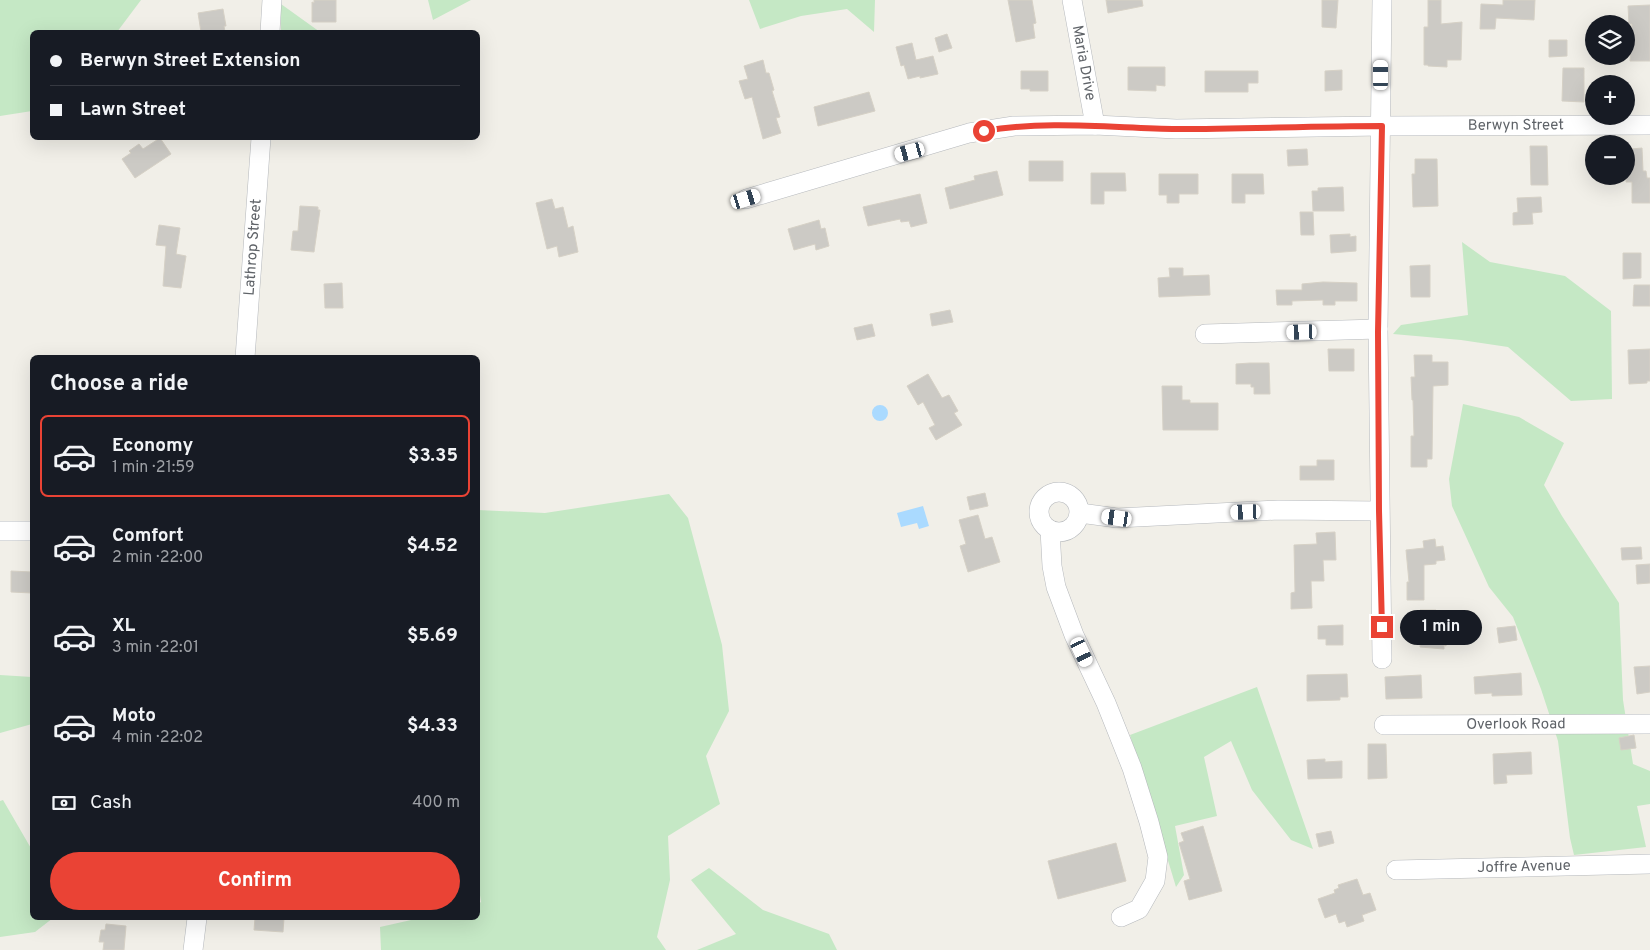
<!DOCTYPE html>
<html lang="en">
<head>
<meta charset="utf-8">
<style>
  :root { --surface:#171b24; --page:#242831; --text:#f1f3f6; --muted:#9ea1a6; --line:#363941; --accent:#ea4335 }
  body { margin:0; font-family:Overpass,sans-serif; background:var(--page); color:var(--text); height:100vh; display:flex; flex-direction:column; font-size:19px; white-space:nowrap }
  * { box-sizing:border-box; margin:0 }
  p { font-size:16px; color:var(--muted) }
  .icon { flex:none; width:28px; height:28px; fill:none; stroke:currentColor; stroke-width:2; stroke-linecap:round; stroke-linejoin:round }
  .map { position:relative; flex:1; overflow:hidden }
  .side { position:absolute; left:30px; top:355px; width:450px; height:565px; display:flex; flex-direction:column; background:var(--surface); border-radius:8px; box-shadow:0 5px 20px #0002 }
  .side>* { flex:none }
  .banner { position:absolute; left:30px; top:30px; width:450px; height:110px; border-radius:8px; box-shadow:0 5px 20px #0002; display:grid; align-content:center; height:110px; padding:0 20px; background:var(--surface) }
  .buttons { position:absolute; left:1585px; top:15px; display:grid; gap:10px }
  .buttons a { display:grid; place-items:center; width:50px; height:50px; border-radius:50%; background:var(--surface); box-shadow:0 5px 20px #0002; font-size:25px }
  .end { position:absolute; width:22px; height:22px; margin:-11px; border:6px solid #ea4335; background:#fff; box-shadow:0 0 0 2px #fff }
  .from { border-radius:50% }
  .bubble { position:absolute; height:35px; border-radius:18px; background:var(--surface); box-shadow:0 5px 20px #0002; font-size:16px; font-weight:700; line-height:35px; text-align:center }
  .car { position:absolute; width:15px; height:30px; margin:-15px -8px; border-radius:6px; box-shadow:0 0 4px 1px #0007; background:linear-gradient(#fff 24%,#345 0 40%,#fff 0 76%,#345 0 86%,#fff 0) }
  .banner b { display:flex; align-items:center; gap:18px; height:48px; font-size:19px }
  .banner b+b { border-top:1px solid var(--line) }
  .banner i { width:12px; height:12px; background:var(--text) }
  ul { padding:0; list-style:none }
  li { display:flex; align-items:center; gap:15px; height:82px; margin:0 10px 8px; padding:0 10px; border:2px solid transparent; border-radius:8px }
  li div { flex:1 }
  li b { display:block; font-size:19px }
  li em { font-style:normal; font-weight:700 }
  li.current { border-color:var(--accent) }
  li>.icon { width:45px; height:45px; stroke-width:1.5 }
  h2 { padding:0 20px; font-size:22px; line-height:60px }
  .pay { display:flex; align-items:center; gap:12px; height:55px; padding:0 20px; font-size:19px }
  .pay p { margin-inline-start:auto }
  .button { display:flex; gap:10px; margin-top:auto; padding:10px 20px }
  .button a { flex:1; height:58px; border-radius:30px; background:var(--accent); color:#fff; font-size:20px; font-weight:700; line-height:58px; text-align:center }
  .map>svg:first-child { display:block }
  .green { fill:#c5e8c5 }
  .water { fill:#aadaff }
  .building { fill:#cccac5; stroke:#d6d1c6 }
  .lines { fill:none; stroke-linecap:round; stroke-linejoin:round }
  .minor-casing { stroke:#b5b8bc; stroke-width:20 }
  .minor { stroke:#fff; stroke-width:19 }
  .route { stroke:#ea4335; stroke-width:6 }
  .labels { text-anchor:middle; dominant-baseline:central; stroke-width:4; stroke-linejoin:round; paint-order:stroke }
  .street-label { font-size:15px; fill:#5f6368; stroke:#fff }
</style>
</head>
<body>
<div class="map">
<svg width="1650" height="950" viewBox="0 0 1650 950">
  <rect width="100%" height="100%" fill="#f1efe8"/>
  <path class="green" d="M0,0H141L117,32H32V111L0,116Z
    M428,0H471L433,20Z
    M749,0H875L874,32L847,9L801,16L760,29Z
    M281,4L320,32H281Z
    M1462,242L1490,262L1565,276L1611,311L1612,399L1571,401L1508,347L1461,340L1393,334L1401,325L1468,315Z
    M1463,404L1519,417L1564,443L1544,485L1562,516L1619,603L1623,700L1633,764L1650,771V804L1637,806L1646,847L1574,855L1570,838L1558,741L1541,689L1513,617L1489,587L1452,506L1449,479Z
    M669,494L688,518L722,645L729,711L706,756L720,804L668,836L670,880L657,937L666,950H381L380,927L420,918H478V904L481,902L478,882V510L545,513Z
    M0,675L32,677V724L0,733Z
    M1257,687L1313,849L1291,840L1252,790L1231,741L1204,757L1217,816L1175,826L1184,875L1176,887L1130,735Z
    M3,800L32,850V918H53L35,932L0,937V801Z
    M709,868L763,910L829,934L837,950H697L736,934L691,880Z"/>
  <path class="water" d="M872 413a8 8 0 1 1 16 0a8 8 0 1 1-16 0Z
    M923,506L929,526L919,529L917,523L901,527L897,513Z"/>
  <path class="building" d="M314,0H336V22H312V2L314,3Z
    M1008,0H1032L1036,23L1033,24L1035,38L1016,42Z
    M1106,0H1142L1143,6L1108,13Z
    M1322,0H1338L1336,28L1322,27Z
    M1428,0H1441V24L1462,22L1461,60H1447V67L1428,66V65H1424V27H1428Z
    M1503,0H1535L1534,20L1496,18L1495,29H1480L1481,4L1503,5Z
    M1650,5V61H1630L1632,24H1629L1628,6Z
    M223,9L226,26H224L225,32H201L198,13Z
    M947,34L952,48L939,52L935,38Z
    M1549,40H1567V56L1549,57Z
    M912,43L916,60L933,56L938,74L920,78V76L908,79L904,65L901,66L896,47Z
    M763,60L766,73H769L774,90L772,91L780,117L776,118L781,133L763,139L752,97L745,99L739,81L748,79L744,66Z
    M1128,67H1165V86L1156,85V91L1128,90Z
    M1563,68H1584V102L1562,101Z
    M1342,70V90L1325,91V71Z
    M1021,71H1048V91H1030V89H1021Z
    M1205,71H1258V83H1248V92H1205Z
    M869,92L875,111L818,126L814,107Z
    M160,138L171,154L135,178L122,159L131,153L129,151L139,144L143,149Z
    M1530,146H1547L1548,185H1531Z
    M1642,148L1643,171H1646L1647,178H1650V203H1632V182H1626V155H1631V149Z
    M1307,149L1308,165L1288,166L1287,150Z
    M1415,159H1437L1438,206L1413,207L1412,174H1415Z
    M1029,161H1063V181H1029Z
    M997,171L1003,195L950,209L945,188L975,180L974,176Z
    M1091,173H1125L1126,191H1104V204H1091Z
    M1159,174H1198V194H1179V203H1167V195H1159Z
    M1232,174H1263L1264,194H1245V203H1232Z
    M1343,187L1344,211H1313L1312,191H1318V188Z
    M920,194L927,223L911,227L909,221L901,222L900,219L868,226L863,207Z
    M1541,197L1542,212L1532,213L1533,224L1513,225V213L1518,212L1517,198Z
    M552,199L555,209L563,207L568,228L573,226L578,252L559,257L557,246L547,249L536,203Z
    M300,206L318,207V210H320L314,252L291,250L293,231H298Z
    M1300,212H1313L1314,235H1301Z
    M819,220L821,229L825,228L829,246L816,250L815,244L794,250L788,229Z
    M159,225L180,228L176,254L186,256L181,288L163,286L166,246L156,245Z
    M1350,234V237L1356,236V251L1331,253L1330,235Z
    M1623,253H1641V278L1623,279Z
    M1430,265V297H1411L1410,266Z
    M1169,268H1183V276L1209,275L1210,295L1159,297L1158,278L1170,277Z
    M1323,282L1357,283V301H1335V305H1323V300L1292,301V305H1277L1276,290H1302V284Z
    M342,283L343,308H325L324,284Z
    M1634,285H1650V306H1633Z
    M950,310L953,322L932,326L930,314Z
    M872,324L875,336L857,340L854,328Z
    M1328,349H1354V371H1329Z
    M1650,349V381H1647V383L1629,384L1628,350Z
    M1414,355H1432V362H1448V385L1433,386L1432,459H1427V467H1411V436H1414L1413,400H1412L1411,377H1415Z
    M1250,363H1269L1270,394H1254V387H1251V384H1236V364Z
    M928,374L942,398L949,395L958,411L954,413L962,425L936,440L929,428L935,425L923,402L918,405L907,386Z
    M1162,386H1182V400H1190V403H1218V430H1163Z
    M1317,460H1334V480H1300V466H1317Z
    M985,493L988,506L970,510L967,497Z
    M978,515L985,539L992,537L1000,562L968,572L960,546L966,544L959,520Z
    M1335,532L1336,560H1323L1324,581H1311L1312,608L1291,609V593L1295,592L1294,545L1317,544L1316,533Z
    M1435,539L1436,547L1443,546L1445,560L1436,561V564L1424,565V600H1407V582H1409L1406,550L1424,548L1423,541Z
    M1641,547L1642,559L1622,560L1621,548Z
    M1650,564V583L1637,584L1636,565Z
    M11,571L32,572V593L11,592Z
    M1420,610H1436V613H1444L1443,632H1447L1446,646L1444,645V649L1420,647L1421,634H1419Z
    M1343,625V645H1326V639H1318V626Z
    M1515,626L1517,640L1499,643L1497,628Z
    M1650,666V692L1637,694L1634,667Z
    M1521,673L1522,695L1492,696V693L1475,694L1474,677Z
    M1347,674L1348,697H1340V700L1307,701V675Z
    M1421,675L1422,698L1386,699L1385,677Z
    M1634,735L1636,748L1621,750L1619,738Z
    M1368,744H1386L1387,778L1368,779Z
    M1531,752L1532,774L1506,775L1507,783L1494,784L1493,754Z
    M1325,759V762L1342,761V778L1308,779L1307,760Z
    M1203,826L1222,891L1189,900L1184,881L1190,879L1179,843L1184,841L1181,833Z
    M1331,831L1334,843L1319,847L1316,834Z
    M1116,843L1126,881L1058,899L1048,861Z
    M1357,879L1363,895L1370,893L1376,910L1362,915L1364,921L1347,927L1345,921L1339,923L1336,914L1325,918L1318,899L1335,893L1334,890L1339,888L1338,885Z
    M255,918H284L283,932L254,930Z
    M106,924L126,926L124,950H103L104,942H99L101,930H105Z"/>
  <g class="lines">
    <g class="minor-casing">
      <g id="minor">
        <path id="s1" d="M1072,0L1095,125"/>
        <path d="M1382,0L1378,329L1382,659"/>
        <path d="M270,32L272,0"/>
        <path id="s2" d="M746,199L969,133L1014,126L1095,125L1176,129L1381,126L1650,125"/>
        <path d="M1205,334L1378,329"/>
        <path id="s3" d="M245,358L261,138"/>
        <circle cx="1059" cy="512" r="20"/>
        <path d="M1080,513L1117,518L1278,510L1379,511"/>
        <path d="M1050,530L1052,566L1056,587L1074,635L1106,703L1132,768L1149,822L1158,857L1155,881L1139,909L1121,917"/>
        <path d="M0,531H32"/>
        <path id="s4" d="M1384,725L1650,724"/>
        <path id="s5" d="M1396,870L1650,864"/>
        <path d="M193,950L197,918"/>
      </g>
    </g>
    <use href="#minor" class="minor"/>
  </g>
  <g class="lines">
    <path class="route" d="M984,131C1048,120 1112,128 1177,129C1245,129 1313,126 1382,126L1378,332L1379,511L1382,627"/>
  </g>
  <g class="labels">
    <g class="street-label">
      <text stroke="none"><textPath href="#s1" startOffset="64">Maria Drive</textPath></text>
      <text stroke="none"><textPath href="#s2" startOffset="780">Berwyn Street</textPath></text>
      <text stroke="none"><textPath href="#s3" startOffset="111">Lathrop Street</textPath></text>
      <text stroke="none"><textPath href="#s4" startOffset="132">Overlook Road</textPath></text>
      <text stroke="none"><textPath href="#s5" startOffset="128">Joffre Avenue</textPath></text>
    </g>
  </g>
</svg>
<div class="buttons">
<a><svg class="icon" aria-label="layers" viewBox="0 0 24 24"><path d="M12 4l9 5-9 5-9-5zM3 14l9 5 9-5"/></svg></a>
<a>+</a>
<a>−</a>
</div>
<i class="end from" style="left:984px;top:131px"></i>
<i class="end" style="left:1382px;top:627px"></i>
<div class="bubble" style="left:1400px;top:610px;width:82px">1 min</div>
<i class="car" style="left:1381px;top:75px;rotate:0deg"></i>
<i class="car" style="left:910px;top:152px;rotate:255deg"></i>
<i class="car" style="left:746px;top:199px;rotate:73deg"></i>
<i class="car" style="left:1302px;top:332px;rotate:268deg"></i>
<i class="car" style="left:1246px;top:512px;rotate:268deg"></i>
<i class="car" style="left:1117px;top:518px;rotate:278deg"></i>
<i class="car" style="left:1082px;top:652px;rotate:155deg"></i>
<div class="banner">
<b><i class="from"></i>Berwyn Street Extension</b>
<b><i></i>Lawn Street</b>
</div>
<section class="side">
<h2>Choose a ride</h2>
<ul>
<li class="current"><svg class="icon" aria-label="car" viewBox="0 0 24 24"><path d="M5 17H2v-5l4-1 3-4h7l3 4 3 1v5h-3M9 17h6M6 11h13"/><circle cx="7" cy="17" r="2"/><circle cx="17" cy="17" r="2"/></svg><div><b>Economy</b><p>1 min · 21:59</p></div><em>$3.35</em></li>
<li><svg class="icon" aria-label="car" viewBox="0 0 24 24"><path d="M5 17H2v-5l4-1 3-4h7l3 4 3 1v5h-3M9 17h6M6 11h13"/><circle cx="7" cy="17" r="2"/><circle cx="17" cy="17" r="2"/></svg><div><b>Comfort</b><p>2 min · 22:00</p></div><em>$4.52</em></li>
<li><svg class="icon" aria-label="car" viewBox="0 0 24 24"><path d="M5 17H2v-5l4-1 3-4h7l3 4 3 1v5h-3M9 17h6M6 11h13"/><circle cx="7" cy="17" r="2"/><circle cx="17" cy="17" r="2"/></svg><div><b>XL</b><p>3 min · 22:01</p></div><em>$5.69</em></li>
<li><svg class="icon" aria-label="car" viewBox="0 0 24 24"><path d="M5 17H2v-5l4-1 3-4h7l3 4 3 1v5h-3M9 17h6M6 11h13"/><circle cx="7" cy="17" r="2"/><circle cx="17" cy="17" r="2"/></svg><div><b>Moto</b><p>4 min · 22:02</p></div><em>$4.33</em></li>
</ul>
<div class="pay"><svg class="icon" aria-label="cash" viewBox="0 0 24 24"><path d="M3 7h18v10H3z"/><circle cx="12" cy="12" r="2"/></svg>Cash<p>400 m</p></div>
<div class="button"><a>Confirm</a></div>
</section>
</div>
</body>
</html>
